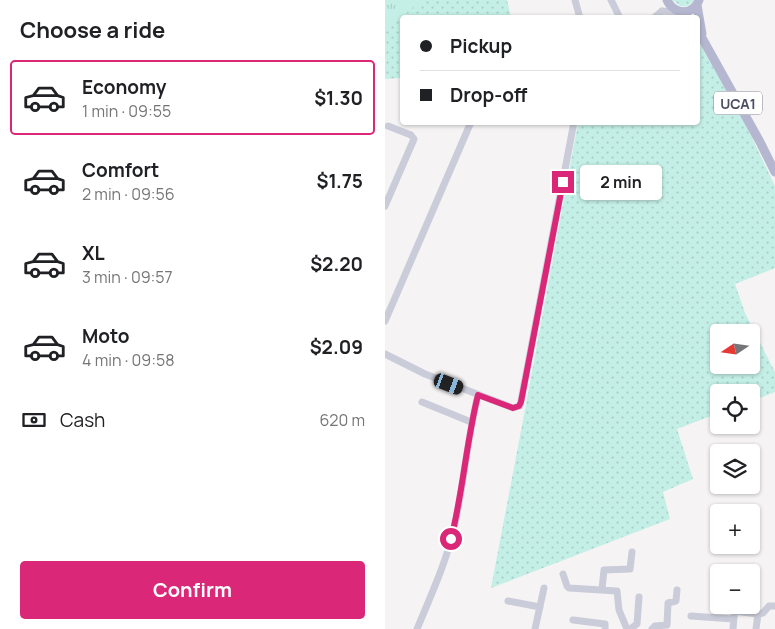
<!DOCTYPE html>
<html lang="en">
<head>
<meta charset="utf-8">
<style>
  :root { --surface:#fff; --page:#f2f2f2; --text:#202124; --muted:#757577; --line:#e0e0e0; --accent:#db2777 }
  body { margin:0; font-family:Manrope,sans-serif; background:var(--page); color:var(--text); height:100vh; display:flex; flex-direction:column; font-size:19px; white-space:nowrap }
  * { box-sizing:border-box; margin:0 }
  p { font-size:16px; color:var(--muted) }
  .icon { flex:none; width:28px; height:28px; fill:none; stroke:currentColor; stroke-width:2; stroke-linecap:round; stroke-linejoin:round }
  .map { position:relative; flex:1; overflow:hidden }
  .panel { display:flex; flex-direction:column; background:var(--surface); width:385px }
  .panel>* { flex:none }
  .top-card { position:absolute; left:15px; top:15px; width:300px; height:110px; border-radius:5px; box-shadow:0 1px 4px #0004; display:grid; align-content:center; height:110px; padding:0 20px; background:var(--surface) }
  .needle { width:32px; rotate:257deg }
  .controls { position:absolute; left:325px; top:324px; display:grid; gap:10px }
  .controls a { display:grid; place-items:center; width:50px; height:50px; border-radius:5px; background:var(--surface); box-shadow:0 1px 4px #0004; font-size:25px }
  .end { position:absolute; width:22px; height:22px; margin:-11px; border:6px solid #db2777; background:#fff; box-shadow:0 0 0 2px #fff }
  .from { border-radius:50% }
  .bubble { position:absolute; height:35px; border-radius:5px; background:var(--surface); box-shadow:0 1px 4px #0004; font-size:16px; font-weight:700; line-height:35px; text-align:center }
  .car { position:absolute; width:15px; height:30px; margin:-15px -8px; border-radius:6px; box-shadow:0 0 4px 1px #0007; background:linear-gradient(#222 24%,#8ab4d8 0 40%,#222 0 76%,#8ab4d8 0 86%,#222 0) }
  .top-card b { display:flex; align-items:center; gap:18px; height:48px; font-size:19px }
  .top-card b+b { border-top:1px solid var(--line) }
  .top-card i { width:12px; height:12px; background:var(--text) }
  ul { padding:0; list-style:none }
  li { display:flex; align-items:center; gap:15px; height:75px; margin:0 10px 8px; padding:0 10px; border:2px solid transparent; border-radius:5px }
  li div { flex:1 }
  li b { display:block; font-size:19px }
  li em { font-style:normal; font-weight:700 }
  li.active { border-color:var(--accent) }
  li>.icon { width:45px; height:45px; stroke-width:1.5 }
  h2 { padding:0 20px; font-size:22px; line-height:60px }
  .pay { display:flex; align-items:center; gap:12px; height:55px; padding:0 20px; font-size:19px }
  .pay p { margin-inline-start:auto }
  .primary-button { display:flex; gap:10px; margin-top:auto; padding:10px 20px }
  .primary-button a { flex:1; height:58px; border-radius:5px; background:var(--accent); color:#fff; font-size:20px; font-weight:700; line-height:58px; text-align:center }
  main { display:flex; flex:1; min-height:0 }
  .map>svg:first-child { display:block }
  .grass { fill:url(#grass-dots); fill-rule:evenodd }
  .park { fill:url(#park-tufts) }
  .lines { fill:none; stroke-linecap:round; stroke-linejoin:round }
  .minor { stroke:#caccd9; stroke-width:7 }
  .major { stroke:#b4b7cf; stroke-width:9 }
  .route { stroke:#db2777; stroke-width:6 }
  .labels { text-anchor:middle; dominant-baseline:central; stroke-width:4.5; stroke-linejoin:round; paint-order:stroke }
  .shield { fill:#fff; stroke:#818290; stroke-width:1 }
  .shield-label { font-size:14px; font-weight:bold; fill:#4b4d60 }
</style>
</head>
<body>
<main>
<section class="panel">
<h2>Choose a ride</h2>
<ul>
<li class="active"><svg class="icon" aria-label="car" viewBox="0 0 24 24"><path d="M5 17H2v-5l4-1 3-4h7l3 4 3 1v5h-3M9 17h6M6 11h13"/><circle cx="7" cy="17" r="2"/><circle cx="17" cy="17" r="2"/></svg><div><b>Economy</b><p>1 min · 09:55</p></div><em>$1.30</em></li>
<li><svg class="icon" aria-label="car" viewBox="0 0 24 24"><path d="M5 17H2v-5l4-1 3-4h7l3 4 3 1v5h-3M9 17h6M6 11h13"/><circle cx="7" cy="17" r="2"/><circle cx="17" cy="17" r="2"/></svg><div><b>Comfort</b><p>2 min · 09:56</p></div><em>$1.75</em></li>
<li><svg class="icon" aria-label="car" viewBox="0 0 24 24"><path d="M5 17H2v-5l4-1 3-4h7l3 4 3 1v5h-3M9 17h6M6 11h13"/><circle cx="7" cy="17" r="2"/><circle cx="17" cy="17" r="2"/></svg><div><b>XL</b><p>3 min · 09:57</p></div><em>$2.20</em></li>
<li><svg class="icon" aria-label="car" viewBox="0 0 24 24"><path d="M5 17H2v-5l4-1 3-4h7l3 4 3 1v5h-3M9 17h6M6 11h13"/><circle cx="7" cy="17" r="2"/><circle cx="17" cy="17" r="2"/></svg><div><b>Moto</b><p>4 min · 09:58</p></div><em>$2.09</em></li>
</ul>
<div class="pay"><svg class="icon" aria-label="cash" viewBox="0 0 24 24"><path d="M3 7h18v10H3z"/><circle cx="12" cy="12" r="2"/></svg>Cash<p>620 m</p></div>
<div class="primary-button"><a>Confirm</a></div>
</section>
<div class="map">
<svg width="390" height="629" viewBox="0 0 390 629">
  <defs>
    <pattern id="grass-dots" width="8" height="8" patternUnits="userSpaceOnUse" patternTransform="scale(1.25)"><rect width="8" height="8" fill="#c4efe6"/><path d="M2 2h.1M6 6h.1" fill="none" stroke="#aacfc8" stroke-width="1.8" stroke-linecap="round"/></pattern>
    <pattern id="park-tufts" width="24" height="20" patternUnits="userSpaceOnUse" patternTransform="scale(1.25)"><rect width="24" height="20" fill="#c4efe6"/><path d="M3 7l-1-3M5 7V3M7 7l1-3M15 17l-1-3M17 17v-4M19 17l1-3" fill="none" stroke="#aacfc8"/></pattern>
  </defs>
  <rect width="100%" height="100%" fill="#f5f3f3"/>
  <path class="grass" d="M0,0H122L126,17L18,18L17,78L0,79Z
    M288,0H309C305,6 301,7 295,6Z
    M313,41L360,123L390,186V268L350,284L360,313L390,372V392L366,401V392H334V413L292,429L308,479L278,492L285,519L106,588L139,415L193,123L312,122ZM334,332H366V365H334Z"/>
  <path class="park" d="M0,0H37L3,28L0,25Z"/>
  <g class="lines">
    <path class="minor" d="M190,0L195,18
      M226,0L235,18
      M277,11L295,12
      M269,18L277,11
      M0,206L29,139L26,135L3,126
      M0,321L86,122
      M0,354L40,374L128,408L135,406L189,122
      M37,402L86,422
      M178,574L182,586L184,588L232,591L234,610L242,629
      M217,589L219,570L245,569L247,552
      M366,597L367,594
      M123,601L155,607
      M349,611L373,614L371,629
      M373,614L378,613L384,606H390
      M306,616L348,619
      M188,620L220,624V629
      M32,629C46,595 61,563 69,528C79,484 82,439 93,395
      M150,629L159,588
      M245,629L252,624L254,597
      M267,629L270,626L282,625L283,603L291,601L292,590
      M348,629L350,605"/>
    <path class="major" d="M282,0C289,15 308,16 314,0
      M312,5L317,34
      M312,29L375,142L390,172"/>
  </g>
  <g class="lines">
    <path class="route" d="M66,539C78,492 81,443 93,395L128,408L134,406L136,402L178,182"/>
  </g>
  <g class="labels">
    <rect class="shield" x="329" y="91.5" width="48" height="23" rx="4"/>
    <g class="shield-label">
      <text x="353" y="103">UCA1</text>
    </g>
  </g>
</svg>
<div class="controls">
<a><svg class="needle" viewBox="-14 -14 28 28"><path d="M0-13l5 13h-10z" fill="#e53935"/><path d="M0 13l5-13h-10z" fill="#757577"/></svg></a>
<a><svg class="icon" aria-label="locate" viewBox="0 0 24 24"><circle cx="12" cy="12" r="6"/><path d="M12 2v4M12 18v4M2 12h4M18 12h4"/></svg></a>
<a><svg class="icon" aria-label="layers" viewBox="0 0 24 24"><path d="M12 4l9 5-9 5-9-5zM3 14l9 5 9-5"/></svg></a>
<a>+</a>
<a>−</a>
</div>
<i class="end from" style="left:66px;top:539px"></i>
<i class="end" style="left:178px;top:182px"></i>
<div class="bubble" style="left:195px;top:165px;width:82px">2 min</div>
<i class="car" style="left:64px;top:384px;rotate:111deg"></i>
<div class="top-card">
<b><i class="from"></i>Pickup</b>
<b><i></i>Drop-off</b>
</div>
</div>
</main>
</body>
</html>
